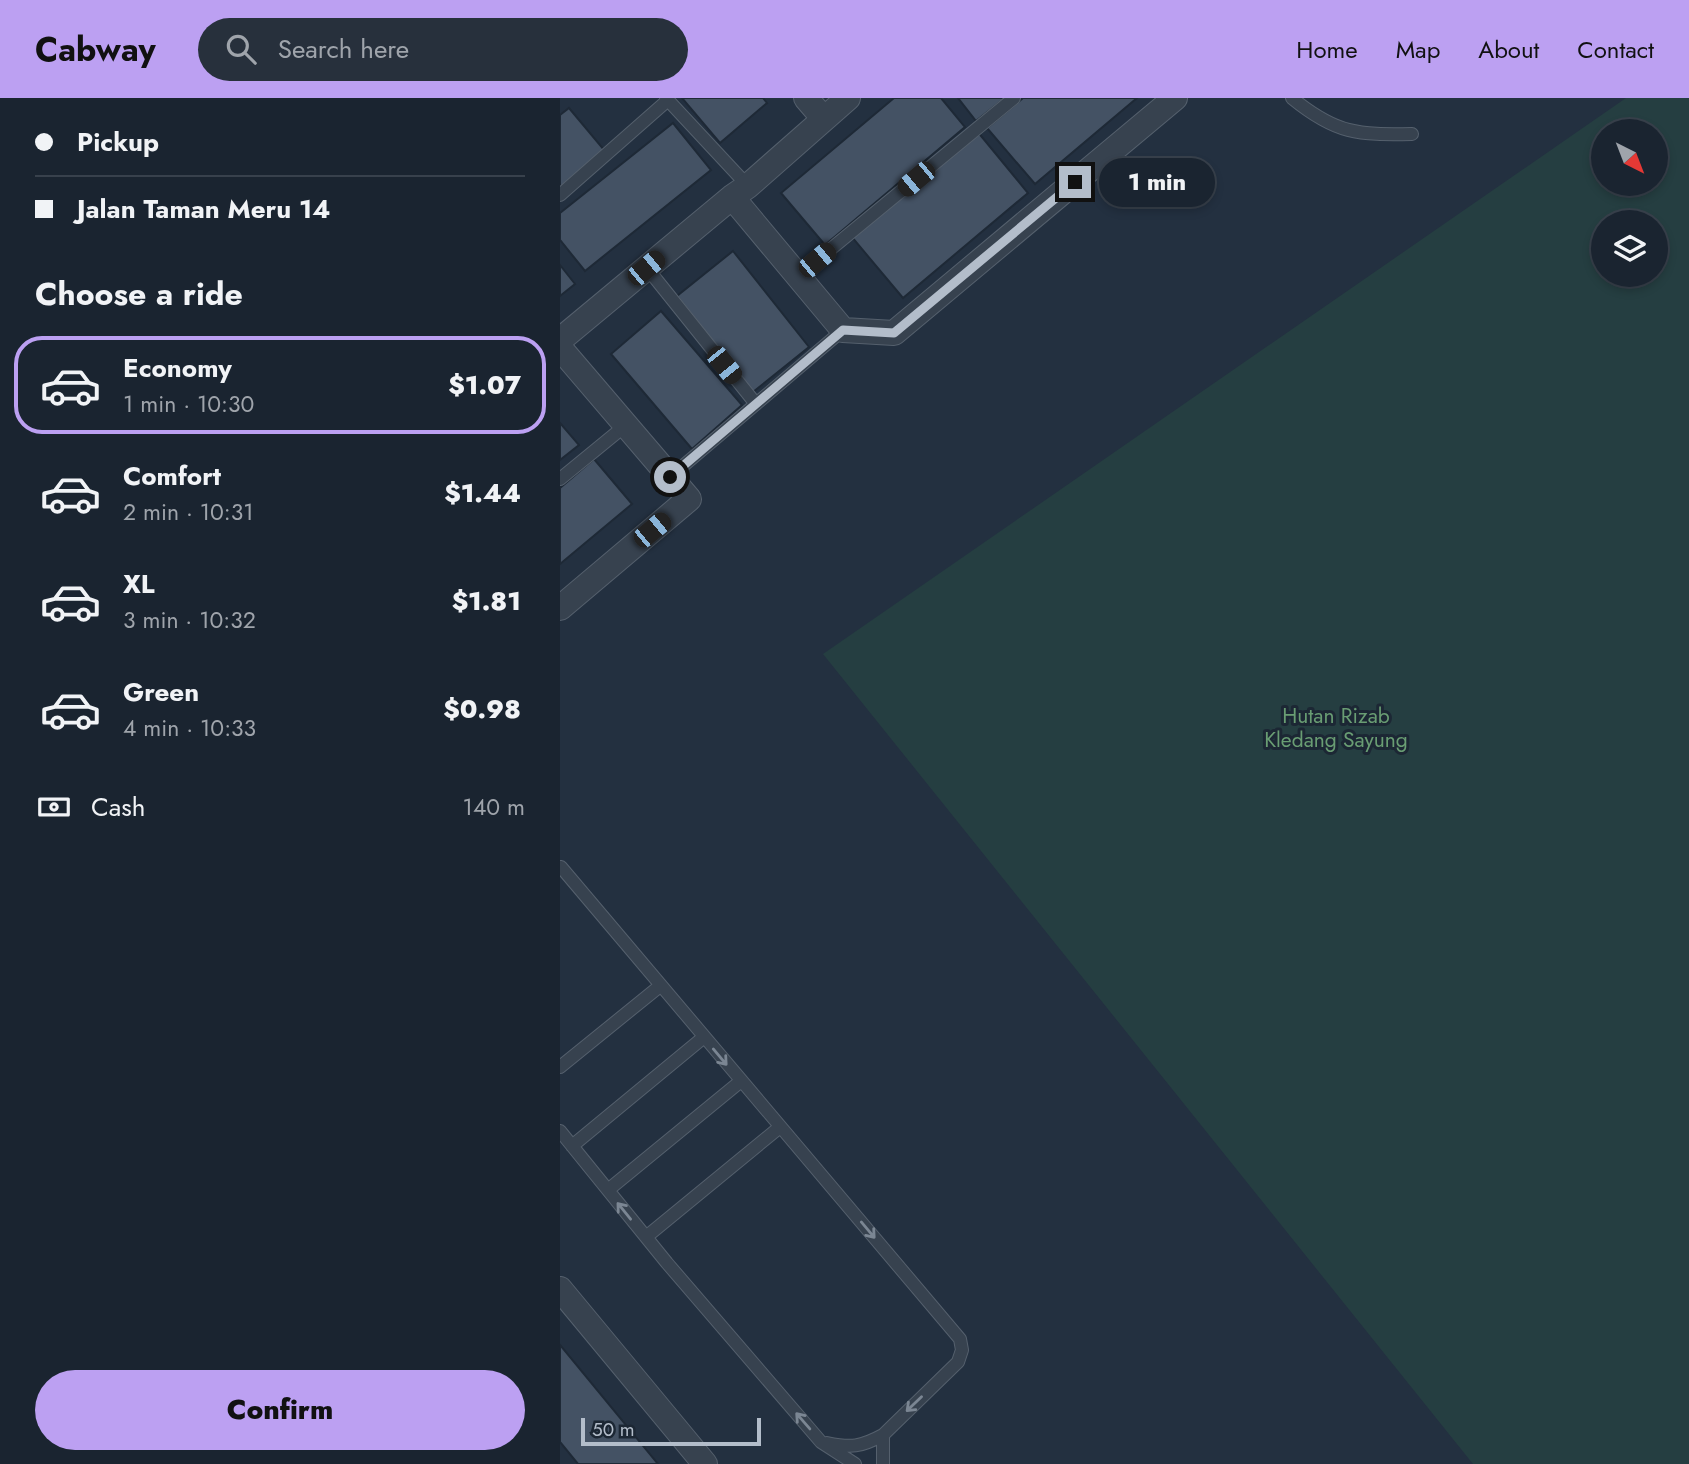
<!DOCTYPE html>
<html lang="en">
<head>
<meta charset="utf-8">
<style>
  :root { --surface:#1a2430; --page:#27303c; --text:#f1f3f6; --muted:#9fa4ab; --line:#38414c; --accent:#bca0f2 }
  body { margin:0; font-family:Jost,sans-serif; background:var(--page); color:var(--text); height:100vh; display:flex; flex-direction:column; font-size:26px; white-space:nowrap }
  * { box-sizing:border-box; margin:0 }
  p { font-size:23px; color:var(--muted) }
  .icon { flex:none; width:38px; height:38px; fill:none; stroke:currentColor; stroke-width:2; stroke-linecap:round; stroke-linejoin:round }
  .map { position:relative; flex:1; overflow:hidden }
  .panel { display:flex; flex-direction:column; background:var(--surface); width:560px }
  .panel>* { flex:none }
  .guide { display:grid; align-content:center; height:154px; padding:0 35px; background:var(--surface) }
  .needle { width:46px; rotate:138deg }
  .buttons { position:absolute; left:1031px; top:21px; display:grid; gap:14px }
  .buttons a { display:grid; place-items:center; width:77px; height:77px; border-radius:50%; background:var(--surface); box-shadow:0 4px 10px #0003,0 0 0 2px var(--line); font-size:35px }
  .scale { position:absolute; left:21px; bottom:18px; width:180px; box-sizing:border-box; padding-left:7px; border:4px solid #b3bdca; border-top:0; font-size:19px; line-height:24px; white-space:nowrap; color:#b3bdca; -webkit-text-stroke:5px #1c2734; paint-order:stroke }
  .end { position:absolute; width:32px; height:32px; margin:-16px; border:9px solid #b3bdca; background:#111; box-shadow:0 0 0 4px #111 }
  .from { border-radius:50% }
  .bubble { position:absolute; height:49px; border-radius:24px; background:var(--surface); box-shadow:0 4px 10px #0003,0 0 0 2px var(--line); font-size:23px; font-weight:800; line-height:49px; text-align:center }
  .car { position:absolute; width:21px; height:42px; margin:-21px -10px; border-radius:9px; box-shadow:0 0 5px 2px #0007; background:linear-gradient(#222 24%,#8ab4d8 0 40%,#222 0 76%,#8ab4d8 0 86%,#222 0) }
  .guide b { display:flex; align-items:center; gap:24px; height:66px; font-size:26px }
  .guide b+b { border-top:2px solid var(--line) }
  .guide i { width:18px; height:18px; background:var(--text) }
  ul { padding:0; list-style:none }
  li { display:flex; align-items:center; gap:21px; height:98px; margin:0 14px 10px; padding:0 21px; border:4px solid transparent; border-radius:28px }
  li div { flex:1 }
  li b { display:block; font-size:26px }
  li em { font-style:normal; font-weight:800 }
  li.on { border-color:var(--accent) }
  li>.icon { width:63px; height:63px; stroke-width:1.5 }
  h2 { padding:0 35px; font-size:32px; line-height:84px }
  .pay { display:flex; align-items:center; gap:18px; height:77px; padding:0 35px; font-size:26px }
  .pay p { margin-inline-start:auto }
  .cta { display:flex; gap:14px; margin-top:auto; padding:14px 35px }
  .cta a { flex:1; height:80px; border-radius:42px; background:var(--accent); color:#111; font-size:28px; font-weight:800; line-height:80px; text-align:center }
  header { display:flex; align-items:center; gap:42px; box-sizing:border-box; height:98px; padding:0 35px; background:var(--accent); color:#111 }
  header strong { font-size:33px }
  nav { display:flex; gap:38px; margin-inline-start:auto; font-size:24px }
  .search { width:490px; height:63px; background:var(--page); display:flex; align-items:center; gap:18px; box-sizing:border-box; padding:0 24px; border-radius:38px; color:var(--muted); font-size:26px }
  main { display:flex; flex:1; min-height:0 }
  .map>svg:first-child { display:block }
  .green { fill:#253e41; fill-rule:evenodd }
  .building { fill:#445264; stroke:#1e2936; stroke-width:2 }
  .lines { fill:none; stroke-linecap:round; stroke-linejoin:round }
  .service-casing { stroke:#55606d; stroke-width:14 }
  .minor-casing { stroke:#55606d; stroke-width:26 }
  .service { stroke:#37424f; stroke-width:12 }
  .minor { stroke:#37424f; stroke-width:24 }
  .oneway { stroke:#7b8693 }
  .route { stroke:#b3bdca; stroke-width:9 }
  .labels { text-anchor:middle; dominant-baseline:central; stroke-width:6; stroke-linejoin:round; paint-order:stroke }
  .park-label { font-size:21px; fill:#699d73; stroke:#1c2734 }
</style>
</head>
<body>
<header>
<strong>Cabway</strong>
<div class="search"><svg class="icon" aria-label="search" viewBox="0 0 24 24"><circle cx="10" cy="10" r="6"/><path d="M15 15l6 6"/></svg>Search here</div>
<nav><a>Home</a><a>Map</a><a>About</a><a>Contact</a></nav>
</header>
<main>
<section class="panel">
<div class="guide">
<b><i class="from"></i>Pickup</b>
<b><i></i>Jalan Taman Meru 14</b>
</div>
<h2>Choose a ride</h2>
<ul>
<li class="on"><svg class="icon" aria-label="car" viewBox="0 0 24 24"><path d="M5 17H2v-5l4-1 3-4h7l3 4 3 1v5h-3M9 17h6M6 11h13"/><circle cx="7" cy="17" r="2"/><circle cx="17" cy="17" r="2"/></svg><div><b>Economy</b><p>1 min · 10:30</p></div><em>$1.07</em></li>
<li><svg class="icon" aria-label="car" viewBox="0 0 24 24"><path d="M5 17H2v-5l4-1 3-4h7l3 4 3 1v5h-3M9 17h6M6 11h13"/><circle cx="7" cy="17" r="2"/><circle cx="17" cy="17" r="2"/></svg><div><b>Comfort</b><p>2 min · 10:31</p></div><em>$1.44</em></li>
<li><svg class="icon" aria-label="car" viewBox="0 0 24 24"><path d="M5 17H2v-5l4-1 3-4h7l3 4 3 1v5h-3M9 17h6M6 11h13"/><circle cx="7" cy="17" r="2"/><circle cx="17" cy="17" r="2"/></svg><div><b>XL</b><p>3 min · 10:32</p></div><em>$1.81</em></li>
<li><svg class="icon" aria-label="car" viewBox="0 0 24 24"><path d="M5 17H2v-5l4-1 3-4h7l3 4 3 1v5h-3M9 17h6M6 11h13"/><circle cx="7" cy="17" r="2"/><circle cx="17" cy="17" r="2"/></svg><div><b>Green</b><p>4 min · 10:33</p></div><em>$0.98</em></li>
</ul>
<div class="pay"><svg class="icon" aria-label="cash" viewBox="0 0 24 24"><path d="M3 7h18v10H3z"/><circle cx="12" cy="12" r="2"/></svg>Cash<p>140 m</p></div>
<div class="cta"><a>Confirm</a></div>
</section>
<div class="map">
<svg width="1129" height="1366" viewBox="0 0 1129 1366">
  <rect width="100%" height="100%" fill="#233040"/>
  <path class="green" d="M1066,0H1129V1366H913L263,556ZM1043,33H1096V86H1043ZM1043,124H1096V177H1043Z"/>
  <path class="building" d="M122,0H203L207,5L160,45Z
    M334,0H381L405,29L265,147L221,95Z
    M398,0H445L416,23Z
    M463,0H577L475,86L427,30Z
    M9,10L45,53L0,90V17Z
    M113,25L151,72L25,173L0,142V115Z
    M417,33L468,95L343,200L291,138Z
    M173,153L249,249L193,294L117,198Z
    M0,167L15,186L0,198Z
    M101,213L182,307L132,351L51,256Z
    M0,325L19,347L0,362Z
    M34,361L72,406L0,466V390Z
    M0,1247L98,1366H18L0,1344Z"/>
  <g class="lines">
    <g class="service-casing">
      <path id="service" d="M106,0L188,88
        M732,0C776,36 798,37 852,36
        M0,97L108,2
        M87,170L196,306
        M238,178L454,0
        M110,379L283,232
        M0,381L66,327
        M1,769L400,1241L402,1252L398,1264L323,1337V1366
        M0,969L100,888
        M0,1033L107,1165L261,1344L295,1366
        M12,1048L144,939
        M48,1092L181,983
        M86,1139L220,1029
        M267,1345C291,1350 301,1349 323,1337"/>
    </g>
    <g class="minor-casing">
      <path id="minor" d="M246,0L264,21
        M172,99L283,232L334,235L615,0
        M0,242L172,99L188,88L288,0
        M0,250L129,401L0,510
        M0,1191L145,1366"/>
    </g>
    <use href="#service" class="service"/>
    <use href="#minor" class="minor"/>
  </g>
  <defs><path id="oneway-shaft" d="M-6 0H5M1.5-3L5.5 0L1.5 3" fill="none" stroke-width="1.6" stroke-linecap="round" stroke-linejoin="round" transform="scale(1.75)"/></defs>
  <g class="oneway">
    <use href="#oneway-shaft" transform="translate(160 959) rotate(50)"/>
    <use href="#oneway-shaft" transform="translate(64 1113) rotate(-129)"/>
    <use href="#oneway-shaft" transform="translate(308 1132) rotate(50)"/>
    <use href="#oneway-shaft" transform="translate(354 1306) rotate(136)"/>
    <use href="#oneway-shaft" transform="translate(243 1323) rotate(-131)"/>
  </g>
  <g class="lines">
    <path class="route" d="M110,379L283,232L334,235L515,84"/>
  </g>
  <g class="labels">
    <g class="park-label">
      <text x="776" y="618">Hutan Rizab<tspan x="776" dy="24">Kledang Sayung</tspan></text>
    </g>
  </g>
</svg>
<div class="buttons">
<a><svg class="needle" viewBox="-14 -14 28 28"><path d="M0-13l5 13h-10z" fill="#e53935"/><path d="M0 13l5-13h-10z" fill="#9fa4ab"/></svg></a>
<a><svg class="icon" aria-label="layers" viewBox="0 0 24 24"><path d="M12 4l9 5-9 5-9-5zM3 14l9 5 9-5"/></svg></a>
</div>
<div class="scale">50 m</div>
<i class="end from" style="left:110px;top:379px"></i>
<i class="end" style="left:515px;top:84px"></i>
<div class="bubble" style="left:539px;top:60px;width:116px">1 min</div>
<i class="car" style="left:356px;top:81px;rotate:230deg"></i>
<i class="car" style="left:257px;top:162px;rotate:50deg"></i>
<i class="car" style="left:86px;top:170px;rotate:50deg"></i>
<i class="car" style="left:164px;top:267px;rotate:141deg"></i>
<i class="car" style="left:92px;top:432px;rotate:50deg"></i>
</div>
</main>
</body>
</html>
